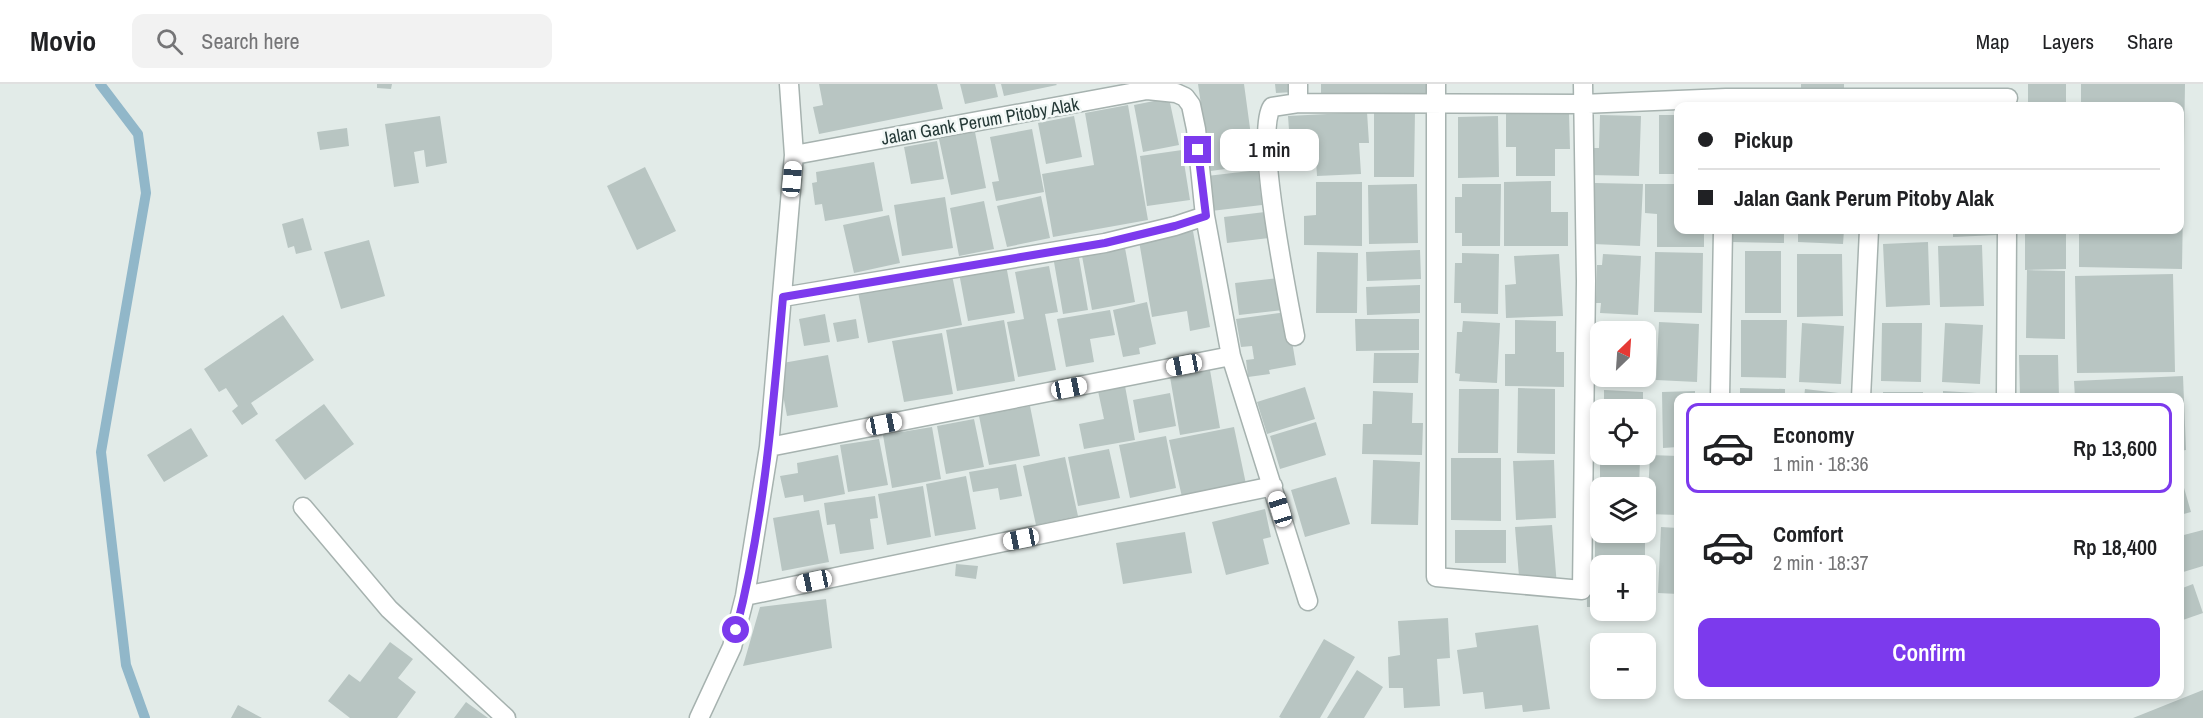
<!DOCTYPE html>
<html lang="en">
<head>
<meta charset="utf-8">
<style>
  :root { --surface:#fff; --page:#f2f2f2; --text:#202124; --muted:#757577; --line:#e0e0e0; --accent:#7c3aed }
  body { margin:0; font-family:"Archivo Narrow",sans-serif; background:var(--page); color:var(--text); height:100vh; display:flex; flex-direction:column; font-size:22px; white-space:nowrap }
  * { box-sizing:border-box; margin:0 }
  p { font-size:20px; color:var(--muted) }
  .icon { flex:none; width:33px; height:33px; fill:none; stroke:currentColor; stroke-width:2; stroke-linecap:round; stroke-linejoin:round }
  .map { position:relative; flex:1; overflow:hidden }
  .panel { position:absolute; left:1674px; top:309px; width:510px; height:306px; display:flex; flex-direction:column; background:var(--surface); border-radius:12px; box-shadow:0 3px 9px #0003 }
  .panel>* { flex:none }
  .guide { position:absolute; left:1674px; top:18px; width:510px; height:132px; border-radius:12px; box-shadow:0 3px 9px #0003; display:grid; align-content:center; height:132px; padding:0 24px; background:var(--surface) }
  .needle { width:39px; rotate:25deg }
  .fabs { position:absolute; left:1590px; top:237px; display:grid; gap:12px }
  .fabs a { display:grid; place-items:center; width:66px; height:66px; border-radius:12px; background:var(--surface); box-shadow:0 3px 9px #0003; font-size:30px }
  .end { position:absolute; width:27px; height:27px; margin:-14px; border:8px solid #7c3aed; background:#fff; box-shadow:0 0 0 3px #fff }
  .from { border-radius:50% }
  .bubble { position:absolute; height:42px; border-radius:12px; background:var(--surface); box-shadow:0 3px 9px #0003; font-size:20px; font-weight:600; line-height:42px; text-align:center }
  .car { position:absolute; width:18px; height:36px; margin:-18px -9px; border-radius:8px; box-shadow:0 0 4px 2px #0007; background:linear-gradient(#fff 24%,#345 0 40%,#fff 0 76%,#345 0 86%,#fff 0) }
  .guide b { display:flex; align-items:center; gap:21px; height:57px; font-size:22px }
  .guide b+b { border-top:2px solid var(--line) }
  .guide i { width:15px; height:15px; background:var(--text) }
  ul { padding:10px 0 0; list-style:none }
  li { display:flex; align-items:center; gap:18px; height:90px; margin:0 12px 9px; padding:0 12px; border:3px solid transparent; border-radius:12px }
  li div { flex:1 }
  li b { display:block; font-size:22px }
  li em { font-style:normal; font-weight:600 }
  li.selected { border-color:var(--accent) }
  li>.icon { width:54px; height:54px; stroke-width:1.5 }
  .cta { display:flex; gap:12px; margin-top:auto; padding:12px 24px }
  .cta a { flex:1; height:69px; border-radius:12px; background:var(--accent); color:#fff; font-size:24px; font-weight:600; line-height:69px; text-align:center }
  header { display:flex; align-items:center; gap:36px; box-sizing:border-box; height:84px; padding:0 30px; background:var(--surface); border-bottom:2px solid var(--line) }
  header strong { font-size:28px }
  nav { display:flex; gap:33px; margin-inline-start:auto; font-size:21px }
  .search { width:420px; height:54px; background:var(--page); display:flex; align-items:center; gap:15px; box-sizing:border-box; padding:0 21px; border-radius:12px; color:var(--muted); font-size:22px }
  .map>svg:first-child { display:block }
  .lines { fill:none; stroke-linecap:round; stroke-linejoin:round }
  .stream { stroke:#91b7c9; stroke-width:10 }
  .building { fill:#b8c5c2 }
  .street-casing { stroke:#a6b2af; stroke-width:21 }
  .street { stroke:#fff; stroke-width:18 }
  .route { stroke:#7c3aed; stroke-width:8 }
  .labels { text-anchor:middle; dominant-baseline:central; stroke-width:5; stroke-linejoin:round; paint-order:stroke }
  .street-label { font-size:18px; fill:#253937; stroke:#f2f8f6 }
</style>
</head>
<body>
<header>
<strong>Movio</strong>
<div class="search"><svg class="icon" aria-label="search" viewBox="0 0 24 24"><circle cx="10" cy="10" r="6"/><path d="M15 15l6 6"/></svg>Search here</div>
<nav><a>Map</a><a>Layers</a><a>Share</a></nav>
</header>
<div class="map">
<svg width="2203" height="634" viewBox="0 0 2203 634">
  <rect width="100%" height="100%" fill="#e2ebe8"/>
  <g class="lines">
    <path class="stream" d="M100,0L138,50L146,109L101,368L126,581L145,634"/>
  </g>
  <path class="building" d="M377,0H392L391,5L377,4Z
    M819,0H937L943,25L819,50L813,23L823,21Z
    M960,0H995L998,13L965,20Z
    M1001,0H1056L1057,1L1004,12Z
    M1198,0H1244L1255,81L1203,88L1205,48Z
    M1275,0H1294V8L1276,9Z
    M1321,0H1429L1430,11L1321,14Z
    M1801,0H1844V4L1801,6Z
    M2028,0H2066V22H2028Z
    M2081,0H2185L2182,185L2079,183V146H2180V22H2081Z
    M1169,14L1179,61L1143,68L1134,21Z
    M1128,21L1148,136L1053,153L1042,90L1094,81L1085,29Z
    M1374,25L1415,26L1414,93H1374Z
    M1367,28L1369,59H1359L1361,90L1317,92L1315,59L1290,60L1288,32Z
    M1506,29H1569L1570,65H1555V92H1516V63H1506Z
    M1600,31L1641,32L1639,92L1588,91L1589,64H1599Z
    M1659,31H1678V90H1659Z
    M440,32L447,79L426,83L424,66L414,68L419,99L394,103L385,40Z
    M1074,32L1082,73L1046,80L1038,39Z
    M1498,32L1499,93L1458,94V33Z
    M347,44L349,62L320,66L317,48Z
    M1032,45L1044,108L996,117L992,98L999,97L990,53Z
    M975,48L986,104L951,111L939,55Z
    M937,57L944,95L911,100L904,63Z
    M1182,66L1190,116L1147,122L1140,72Z
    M874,78L883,127L825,137L822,120L815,121L812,99L817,98L816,88Z
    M645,83L676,147L637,166L607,102Z
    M1258,86L1262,121L1211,127L1207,92Z
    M1551,97V128H1568V162H1504V98Z
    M1316,98H1362V162L1304,161V132L1316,131Z
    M1595,99L1643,100L1640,162L1593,160Z
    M1417,100L1418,159L1369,160L1368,101Z
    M1462,100H1501L1500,162H1462V149H1455V113H1462Z
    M1645,100H1678V146H1704V163H1657V130L1645,129Z
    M1041,112L1050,154L1007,163L997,122Z
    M945,113L953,164L902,172L894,121Z
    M984,117L994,165L959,172L950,124Z
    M1265,128L1269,154L1227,159L1224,133Z
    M889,131L900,179L854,189L843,141Z
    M303,134L312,166L296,170L294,162L288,164L282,140Z
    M1732,146H1784V159L1732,158Z
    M1798,146H1844L1843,160L1798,158Z
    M1897,146H1939V147L1897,149Z
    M1953,146H1996L1997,151L1953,153Z
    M2025,146H2066V185L2025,186Z
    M1193,147L1210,243L1190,247L1187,227L1152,233L1139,157Z
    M369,156L385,212L341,225L324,168Z
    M1928,158L1930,221L1886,223L1883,160Z
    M1982,161L1984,222L1940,223L1938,162Z
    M1125,164L1135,218L1092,226L1082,172Z
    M1420,166L1421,195L1367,197L1366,168Z
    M1745,167H1781V229H1745Z
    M1317,168L1358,169L1357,229H1316Z
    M1655,168L1703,169L1702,229L1654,228Z
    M1462,169L1499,170L1498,230L1461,229V219H1454L1455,179H1462Z
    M1559,170L1563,232L1506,234L1505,201L1516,200L1514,172Z
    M1603,170L1641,172L1638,231L1600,229L1601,219H1596L1597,181H1602Z
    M1797,170H1842L1843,232L1797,233Z
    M1079,174L1088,226L1063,230L1054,178Z
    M1006,181L1015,229L968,237L959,189Z
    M1049,182L1058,228L1045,230L1056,286L1018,293L1007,238L1024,235L1015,188Z
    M2027,186L2065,187V255L2026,254Z
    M2173,190L2175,288L2077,289L2075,192Z
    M952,191L962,241L868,259L858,208Z
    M1279,194L1283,226L1239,231L1235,199Z
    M1420,201V229L1367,231L1366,203Z
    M1147,218L1156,260L1139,264L1140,270L1123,273L1113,226Z
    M1110,226L1115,251L1090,255L1094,278L1066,283L1057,235Z
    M1287,228L1296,281L1269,286L1270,290L1248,293L1246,276L1254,275L1252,262L1241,263L1236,235Z
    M825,230L830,258L804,262L799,235Z
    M283,231L314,276L251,319L258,330L242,341L232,327L238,322L226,304L219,308L204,285Z
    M856,235L859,254L837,258L833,239Z
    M1355,235H1419V266L1356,267Z
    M1004,236L1015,297L957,307L946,246Z
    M1515,236L1556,237V268H1564V303L1505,302V270H1515Z
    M1741,236H1787L1786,294L1741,293Z
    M1463,237L1500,239L1497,299L1459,297L1460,290L1455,289L1457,248H1462Z
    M1605,238L1648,240L1647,248H1604Z
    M1659,238L1699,240L1697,298L1656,296Z
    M1802,239L1844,242L1841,300L1799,298Z
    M1882,239H1922L1921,298L1881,297Z
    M1945,239L1983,241L1980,300L1942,298Z
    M1598,246H1600V286H1596Z
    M942,249L953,310L904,318L892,257Z
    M1374,269H1419L1418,299H1373Z
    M828,271L838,323L787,332L777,280Z
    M2019,271H2058L2059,314H2020Z
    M1210,286L1220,344L1180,351L1170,293Z
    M1601,292H1644L1643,300L1601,297Z
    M2183,292L2186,366L2180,367V314H2075L2074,297Z
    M1125,302L1135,356L1084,365L1079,340L1104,335L1098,307Z
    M1305,303L1315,335L1267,350L1257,318Z
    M1518,304L1555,305V370L1517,369Z
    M1740,304L1785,305V314H1740Z
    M1459,305H1499L1498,369H1458Z
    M1805,305L1847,310V314H1804Z
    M1604,306L1643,308V326H1600V355H1596L1597,318H1604Z
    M1373,307L1413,309L1412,339H1423L1422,371L1362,370L1363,340H1372Z
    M1695,307V314H1678V363L1663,364L1662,308Z
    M1943,307L1977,309V314H1943Z
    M1883,308H1923V314H1883Z
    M1170,309L1176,342L1139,349L1133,316Z
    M324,320L354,360L305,396L275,356Z
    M1030,322L1040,372L989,381L979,332Z
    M974,335L984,383L946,390L937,342Z
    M1316,338L1326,371L1280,385L1270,352Z
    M932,343L941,395L892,404L883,351Z
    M1234,343L1246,400L1182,413L1169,356Z
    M191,344L208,372L164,398L147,371Z
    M1166,352L1176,404L1130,414L1119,361Z
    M879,355L888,401L848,408L840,361Z
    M1109,365L1120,414L1078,422L1068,373Z
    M838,371L845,410L804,418L803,411L785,414L780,392L798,389L797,379Z
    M1650,371L1678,372V431L1647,430Z
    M1065,373L1078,432L1036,441L1023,382Z
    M1451,374H1501V437L1451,436Z
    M1600,375H1640L1639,404H1600Z
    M1373,376L1420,378L1418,441L1371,440Z
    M1554,376L1556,434L1516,436L1513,377Z
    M1016,380L1022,412L1000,416L998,404L973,408L969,388Z
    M2180,390L2191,428L2180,431Z
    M966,392L976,445L935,452L926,400Z
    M1336,393L1350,440L1305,453L1291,406Z
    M923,402L931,453L887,461L878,410Z
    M875,412L878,434L870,435L874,465L840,470L835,440L827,441L824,419Z
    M1265,425L1271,453L1263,455L1269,480L1226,491L1212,438Z
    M819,426L829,478L782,487L773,434Z
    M1552,441L1557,502L1520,505L1515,443Z
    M1661,443L1678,444V510L1658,509Z
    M1595,445H1600V448H1645V482H1600V523H1587L1586,480L1595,479Z
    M1455,446H1506V479H1455Z
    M2203,446V482L2180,489V452Z
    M1185,448L1192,489L1123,500L1116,459Z
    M956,480L978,482L976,495L955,492Z
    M2193,500L2203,529L2180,537V505Z
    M826,515L832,564L743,582L760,523Z
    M1448,534L1450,574L1437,575L1440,622L1404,624L1403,604H1389L1388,573L1400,571L1398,537Z
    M1538,541L1550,625L1523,628L1522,621L1485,625L1483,608L1463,610L1457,566L1477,563L1475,549Z
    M1324,555L1355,573L1320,634H1281L1279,633Z
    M390,558L413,575L398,594L416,608L397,634H350L328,617L349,590L360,598Z
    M1357,586L1383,603L1364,634H1327Z
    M2203,606V634H2133Z
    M466,618L488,634H454Z
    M238,621L262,634H231Z"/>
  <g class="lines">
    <g class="street-casing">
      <path id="street" d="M1436,0V493L1582,506L1586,197L1583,0
        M1298,19L1582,20L1726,14H2008
        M794,71L1147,6L1176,9L1185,13L1191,21L1196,45L1205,132L1231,272L1308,517
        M783,213L1105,159L1175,142L1205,132
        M1295,252C1288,214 1254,49 1272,23L1298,19V0
        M1720,314L1723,146
        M1861,314L1869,146
        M2006,314L2007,146
        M769,363L1231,272
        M303,423L389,525L506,634
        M745,512L1273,402
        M699,634L732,563L745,512L769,363L794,71L789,0"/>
    </g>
    <use href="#street" class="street"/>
  </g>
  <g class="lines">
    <path class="route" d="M736,546C764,438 773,324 783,213L1105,159L1175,142L1206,132L1198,66"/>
  </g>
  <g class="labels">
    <g class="street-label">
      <text transform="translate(980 37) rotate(-10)">Jalan Gank Perum Pitoby Alak</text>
    </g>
  </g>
</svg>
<div class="fabs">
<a><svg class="needle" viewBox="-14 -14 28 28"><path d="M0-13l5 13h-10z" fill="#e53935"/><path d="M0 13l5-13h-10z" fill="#757577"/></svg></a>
<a><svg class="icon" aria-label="locate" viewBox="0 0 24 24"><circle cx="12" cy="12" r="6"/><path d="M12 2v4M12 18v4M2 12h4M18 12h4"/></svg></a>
<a><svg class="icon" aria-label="layers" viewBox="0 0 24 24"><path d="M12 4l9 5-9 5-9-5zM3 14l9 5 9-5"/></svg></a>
<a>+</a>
<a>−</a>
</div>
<i class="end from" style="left:736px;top:546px"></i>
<i class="end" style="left:1198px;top:66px"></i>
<div class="bubble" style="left:1220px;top:45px;width:99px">1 min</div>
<i class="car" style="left:792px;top:95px;rotate:5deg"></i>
<i class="car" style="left:1184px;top:281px;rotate:259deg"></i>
<i class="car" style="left:1069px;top:304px;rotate:79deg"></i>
<i class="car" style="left:884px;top:340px;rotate:79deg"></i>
<i class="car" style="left:1280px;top:425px;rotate:343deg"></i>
<i class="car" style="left:1021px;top:455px;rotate:259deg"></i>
<i class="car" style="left:814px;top:497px;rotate:258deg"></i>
<div class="guide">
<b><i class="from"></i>Pickup</b>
<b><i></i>Jalan Gank Perum Pitoby Alak</b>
</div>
<section class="panel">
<ul>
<li class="selected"><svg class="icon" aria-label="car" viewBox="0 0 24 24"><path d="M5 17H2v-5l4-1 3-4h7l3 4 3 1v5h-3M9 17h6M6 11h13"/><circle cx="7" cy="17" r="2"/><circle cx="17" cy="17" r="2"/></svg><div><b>Economy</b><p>1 min · 18:36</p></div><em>Rp 13,600</em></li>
<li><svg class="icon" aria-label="car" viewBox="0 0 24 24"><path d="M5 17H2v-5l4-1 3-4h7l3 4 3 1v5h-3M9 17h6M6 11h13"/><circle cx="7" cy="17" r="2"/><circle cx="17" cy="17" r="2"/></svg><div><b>Comfort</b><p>2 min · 18:37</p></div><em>Rp 18,400</em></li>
</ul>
<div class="cta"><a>Confirm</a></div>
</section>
</div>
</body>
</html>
